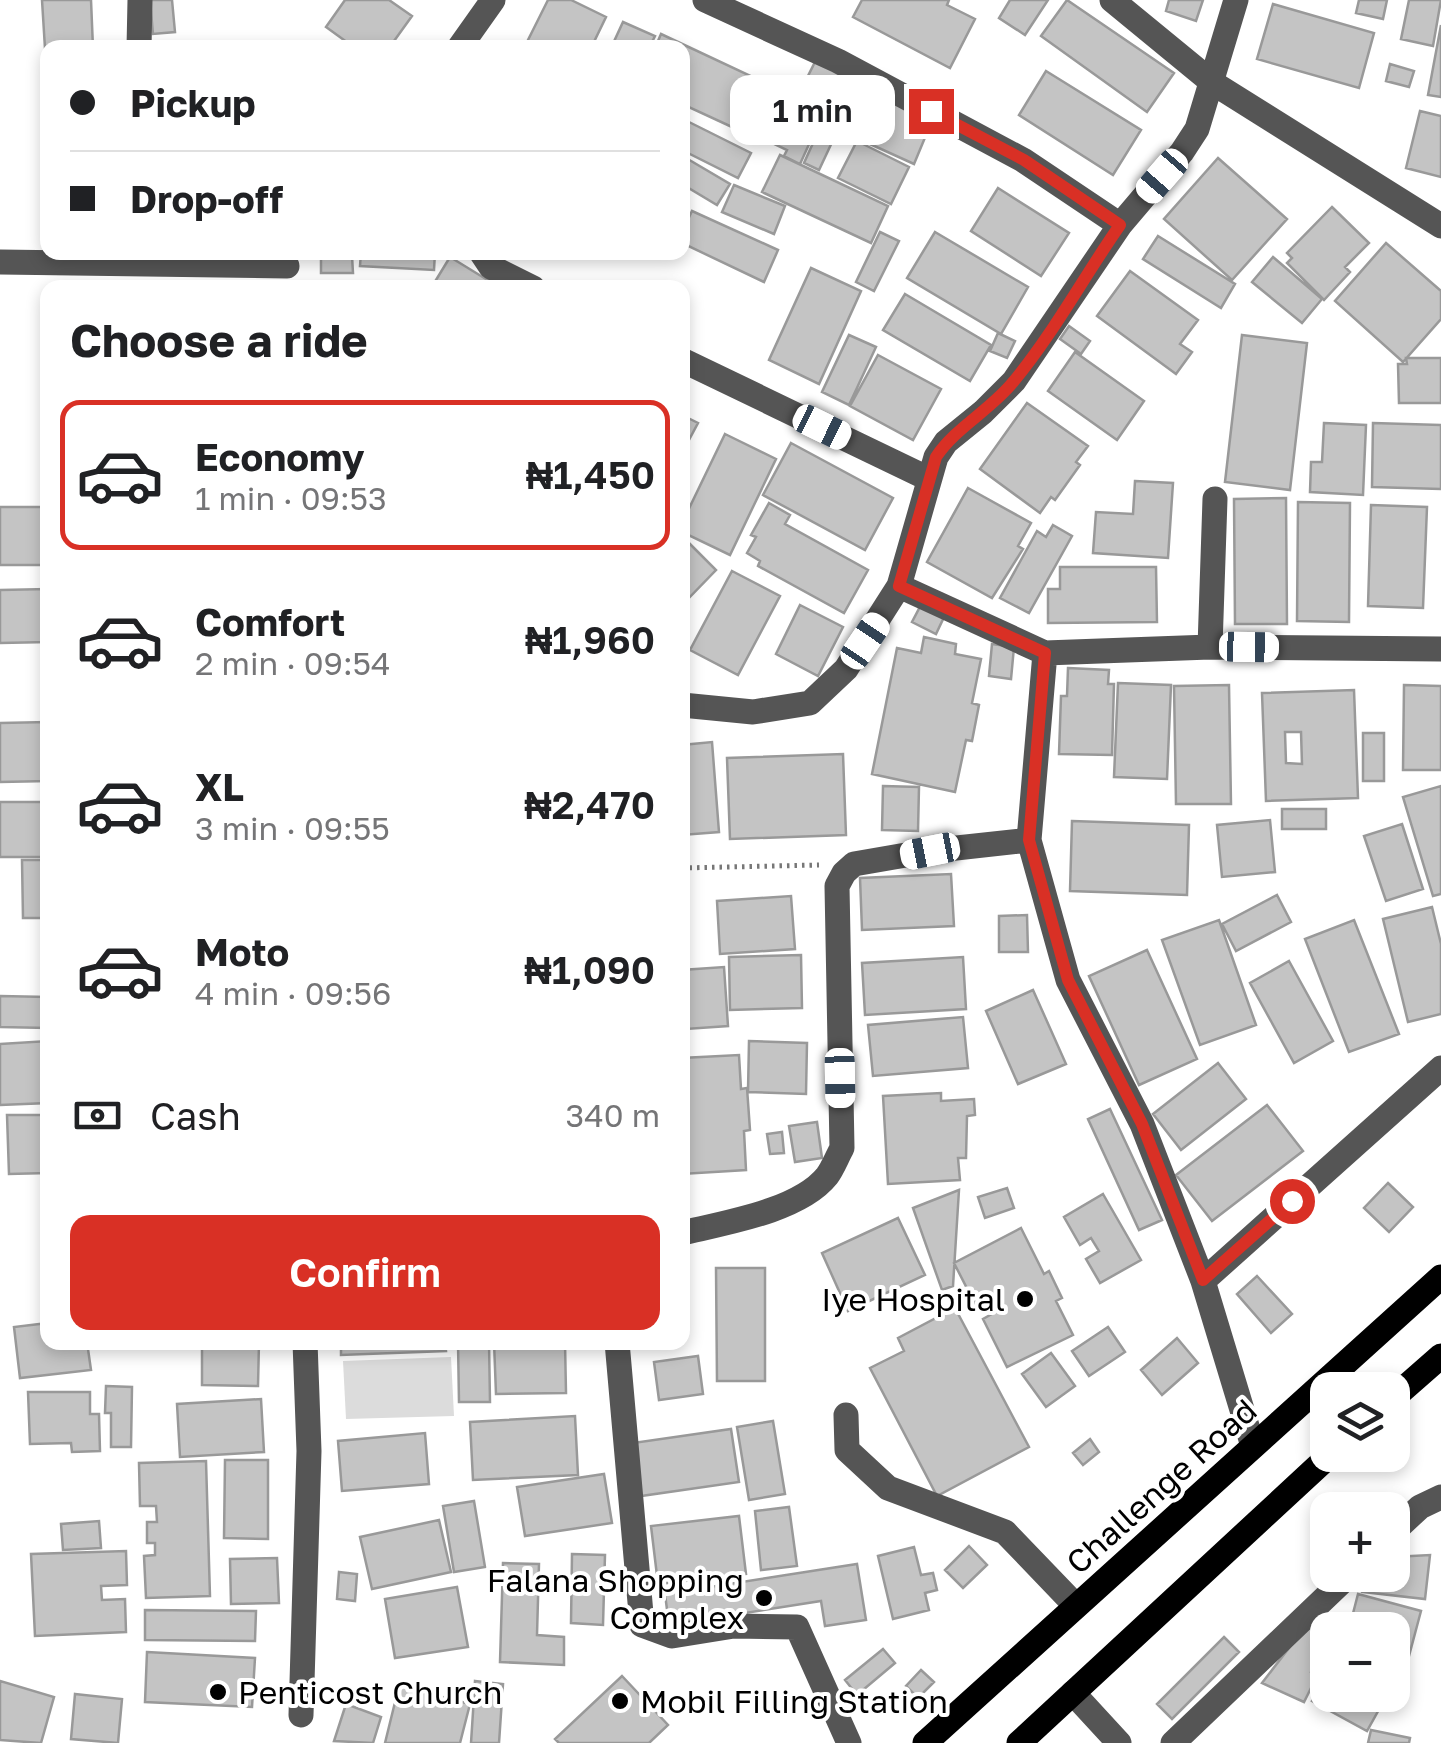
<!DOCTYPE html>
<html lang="en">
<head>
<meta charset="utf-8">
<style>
  :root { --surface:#fff; --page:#f2f2f2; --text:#202124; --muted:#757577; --line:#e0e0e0; --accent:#d93025 }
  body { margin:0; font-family:"Golos Text",sans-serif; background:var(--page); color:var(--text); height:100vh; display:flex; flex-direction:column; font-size:38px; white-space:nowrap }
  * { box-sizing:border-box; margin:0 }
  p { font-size:32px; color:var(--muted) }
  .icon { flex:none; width:55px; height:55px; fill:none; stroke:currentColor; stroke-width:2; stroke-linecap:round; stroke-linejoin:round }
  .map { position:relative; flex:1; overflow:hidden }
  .sheet { position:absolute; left:40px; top:280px; width:650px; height:1070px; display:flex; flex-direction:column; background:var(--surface); border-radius:20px; box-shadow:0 5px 15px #0003 }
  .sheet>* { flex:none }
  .hud { position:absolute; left:40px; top:40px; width:650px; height:220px; border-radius:20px; box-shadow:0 5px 15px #0003; display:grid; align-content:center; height:220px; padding:0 30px; background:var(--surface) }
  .tools { position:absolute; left:1310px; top:1372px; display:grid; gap:20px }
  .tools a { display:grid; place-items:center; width:100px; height:100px; border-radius:20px; background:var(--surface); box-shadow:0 5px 15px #0003; font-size:50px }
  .end { position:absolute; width:45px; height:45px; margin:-22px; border:12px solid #d93025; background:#fff; box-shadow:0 0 0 5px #fff }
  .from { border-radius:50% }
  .bubble { position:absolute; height:70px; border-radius:20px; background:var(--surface); box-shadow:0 5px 15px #0003; font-size:32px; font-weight:600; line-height:70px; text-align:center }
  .car { position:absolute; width:30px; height:60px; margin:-30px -15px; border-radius:12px; box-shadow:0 0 8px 2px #0007; background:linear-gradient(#fff 24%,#345 0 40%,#fff 0 76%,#345 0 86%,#fff 0) }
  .hud b { display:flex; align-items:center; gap:35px; height:95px; font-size:38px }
  .hud b+b { border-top:2px solid var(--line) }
  .hud i { width:25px; height:25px; background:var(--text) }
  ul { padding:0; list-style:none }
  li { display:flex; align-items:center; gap:30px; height:150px; margin:0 20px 15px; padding:0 10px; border:5px solid transparent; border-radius:20px }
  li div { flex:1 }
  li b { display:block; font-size:38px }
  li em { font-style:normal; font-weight:600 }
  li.selected { border-color:var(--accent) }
  li>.icon { width:90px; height:90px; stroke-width:1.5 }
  h2 { padding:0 30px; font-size:45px; line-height:120px }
  .pay { display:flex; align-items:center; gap:25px; height:110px; padding:0 30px; font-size:38px }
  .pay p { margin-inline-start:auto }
  .button { display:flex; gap:20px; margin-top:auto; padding:20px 30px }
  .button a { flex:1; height:115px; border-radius:20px; background:var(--accent); color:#fff; font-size:40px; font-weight:600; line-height:115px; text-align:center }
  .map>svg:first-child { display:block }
  .green { fill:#dcdcdc }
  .building { fill:#c4c4c4; stroke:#999; stroke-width:2.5; fill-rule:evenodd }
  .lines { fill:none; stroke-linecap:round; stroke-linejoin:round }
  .path { stroke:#777; stroke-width:5; stroke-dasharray:2.5 5; stroke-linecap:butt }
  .minor { stroke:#555; stroke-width:25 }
  .major { stroke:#000; stroke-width:25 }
  .route { stroke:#d93025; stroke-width:12 }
  .poi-dot { fill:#000; stroke:#fff; stroke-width:4 }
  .labels { text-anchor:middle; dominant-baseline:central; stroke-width:8; stroke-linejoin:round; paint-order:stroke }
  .poi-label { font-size:32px; fill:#000; stroke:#fff; text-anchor:end }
  .street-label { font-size:32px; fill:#000; stroke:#fff }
</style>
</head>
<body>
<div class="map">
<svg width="1441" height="1743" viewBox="0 0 1441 1743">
  <rect width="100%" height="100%" fill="#fff"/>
  <path class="green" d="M451,1357L454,1416L346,1419L343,1361Z"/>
  <path class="building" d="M42,0H91L93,48H48V97Z
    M150,0H172L175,32L153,34Z
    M345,0H389L412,16L389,48H355L326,27Z
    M548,0H571L606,17L591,48H524Z
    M862,0H949L947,5L975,19L950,68L853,17Z
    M1010,0H1048L1025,35L999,18Z
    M1067,0L1174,73L1147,112L1041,36Z
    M1169,0H1203L1196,21L1166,11Z
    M1359,0H1387L1383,19L1356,13Z
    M1409,0H1441L1433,46L1401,39Z
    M1273,4L1374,33L1359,88L1257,59Z
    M623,22L655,36L649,48H611Z
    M1441,25V97L1428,95Z
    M661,34L755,78L732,127L682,104V48H655Z
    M816,60L859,80L852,96L808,76Z
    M1390,64L1414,71L1409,87L1386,81Z
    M1046,71L1141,130L1113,175L1019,115Z
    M799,83L830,98L800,164L784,156L787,150L772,143Z
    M885,95L914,109L909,119L929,128L914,164L859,139L875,101L881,104Z
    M833,99L849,106L819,170L804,163Z
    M1420,111L1441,116V177L1406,168Z
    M687,121L751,153L738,178L682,150V131Z
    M857,141L909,167L891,204L838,178Z
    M780,155L888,206L871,243L762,192Z
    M686,158L730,184L717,205L682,184V165Z
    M1218,158L1287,219L1232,280L1164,219Z
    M734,185L785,206L774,234L722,212Z
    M998,188L1069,233L1041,276L971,231Z
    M1332,207L1369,243L1345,267L1350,272L1324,300L1287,263L1292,258L1287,253Z
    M692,211L778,250L764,282L682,243V232Z
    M880,232L899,241L874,291L856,282Z
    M935,232L1028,287L1001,334L907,278Z
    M1158,236L1235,284L1221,308L1143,259Z
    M1386,243L1441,291V319L1403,362L1335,301Z
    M361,252H435L434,270L360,266Z
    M321,255L352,256L353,273H321Z
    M450,257L499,287L442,288L436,280Z
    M1273,257L1322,299L1302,323L1252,282Z
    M811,268L861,291L819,384L769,360Z
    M1130,271L1198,320L1180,344L1192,352L1176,374L1097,316Z
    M905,294L991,345L970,381L883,330Z
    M1069,326L1090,341L1081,354L1060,339Z
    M998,333L1015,341L1007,358L990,351Z
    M849,335L876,347L849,405L822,392Z
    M1242,335L1307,343L1290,490L1225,482Z
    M1075,352L1144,401L1117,440L1048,391Z
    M878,355L941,389L913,440L850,406Z
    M1406,358H1441V403H1399L1398,364H1407Z
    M1027,403L1088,446L1076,462L1080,465L1055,500L1051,497L1040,513L980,469Z
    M682,415L698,423L682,453Z
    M1324,423L1366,425L1363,495L1310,492L1311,462H1322Z
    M1373,423L1441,425V489L1372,487Z
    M725,434L776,459L730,555L682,532V523Z
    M791,443L893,498L865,550L763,495Z
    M1135,481L1173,483L1168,558L1093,553L1096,512L1133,514Z
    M968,488L1031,523L1018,546L1023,549L992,598L927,562Z
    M1286,498L1287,624H1235L1234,499Z
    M1298,502L1350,503L1349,622L1297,621Z
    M769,503L790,515L785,524L868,570L844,613L758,566L760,561L747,553L756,537L751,535Z
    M1371,505L1427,507L1423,608L1368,606Z
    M0,507H48V565H0Z
    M1053,525L1072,536L1029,613L1000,598L1037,531L1046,537Z
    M682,536L716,570L684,603L682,602Z
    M1060,567H1156L1157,622L1048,623V589H1060Z
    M732,571L780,596L738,675L690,650Z
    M48,589V642L0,643V590Z
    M922,603L945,615L936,634L912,622Z
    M800,605L843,627L818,676L776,654Z
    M924,637L956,644L955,654L981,659L972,703L979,705L972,741L966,740L955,792L872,774L897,648L921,653Z
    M992,644L1014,647L1011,679L989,676Z
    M1068,668L1109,670L1108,684H1114L1112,755L1059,754L1061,696H1067Z
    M1118,683L1171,685L1167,779L1114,777Z
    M1229,685L1231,804H1176L1174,686Z
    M1404,685L1441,686V770H1403Z
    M1354,690L1358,798L1266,801L1262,693ZM1285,732H1301L1302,764L1286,763Z
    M48,722V781L0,782V723Z
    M1363,733H1384V781H1363Z
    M712,742L719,832L682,835V745Z
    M843,754L846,835L730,839L727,758Z
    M883,786L919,787L918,831L882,830Z
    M1441,786V894L1433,896L1403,797Z
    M0,802H48V857H0Z
    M1282,809H1326V829H1282Z
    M1270,820L1275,872L1222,877L1217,825Z
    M1072,821L1189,825L1187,895L1070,891Z
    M1402,824L1423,889L1386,901L1364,836Z
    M22,860H48V918H23Z
    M951,874L954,926L862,930L860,878Z
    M1277,895L1291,922L1236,951L1222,924Z
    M791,896L795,949L720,954L717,901Z
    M1432,907L1441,944V1014L1408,1022L1383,919Z
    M1027,915L1028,952H999V916Z
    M1219,920L1256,1025L1200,1045L1162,940Z
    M1354,920L1399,1034L1349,1052L1305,939Z
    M1147,950L1197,1059L1139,1085L1089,976Z
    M801,955L802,1008L730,1010L729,957Z
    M963,957L966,1009L865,1015L862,963Z
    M1289,961L1333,1041L1294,1063L1250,983Z
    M724,967L728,1026L686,1029L682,970Z
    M1033,990L1066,1064L1018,1084L986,1011Z
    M0,996L48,997V1028L0,1027Z
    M963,1017L968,1068L873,1076L868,1025Z
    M48,1041V1103L0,1105V1044Z
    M749,1041L807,1043L806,1094L748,1092Z
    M739,1055L741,1089L747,1088L750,1130L744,1131L746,1170L682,1174V1058Z
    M1218,1063L1246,1099L1181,1150L1153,1114Z
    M941,1093V1101L974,1099L975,1115L967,1116L966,1158H958L960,1180L888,1184L883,1096Z
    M1267,1105L1303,1151L1212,1221L1176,1175Z
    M1110,1109L1162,1220L1139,1230L1088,1119Z
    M7,1115H48V1173L9,1174Z
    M817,1122L822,1158L795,1162L789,1126Z
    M782,1132L784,1153L770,1154L767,1134Z
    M1388,1183L1413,1207L1389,1232L1364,1208Z
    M1007,1188L1014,1208L985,1218L978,1197Z
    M959,1190L953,1286L942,1290L913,1208Z
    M1103,1194L1141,1260L1100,1283L1086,1259L1099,1251L1091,1238L1080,1245L1064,1217Z
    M898,1218L925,1275L848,1311L822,1253Z
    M1021,1228L1044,1274L1049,1271L1062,1298L1056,1301L1073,1335L1007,1367L983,1319L997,1311L990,1296L975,1304L954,1263Z
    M716,1268H765V1381H717Z
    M1257,1276L1292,1314L1271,1333L1237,1294Z
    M955,1308L1029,1447L937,1496L870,1368L904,1351L898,1338Z
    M48,1323V1342H87L91,1370L20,1378L14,1327Z
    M1108,1327L1125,1352L1089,1376L1072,1351Z
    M1177,1338L1198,1363L1162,1395L1141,1370Z
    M202,1342H259L258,1386L202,1385Z
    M341,1342H445L446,1351L341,1355Z
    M458,1342H489L490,1402H459Z
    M494,1342H565L566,1393L496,1394Z
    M1051,1353L1075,1386L1046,1407L1022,1374Z
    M698,1356L703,1394L659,1400L654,1362Z
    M106,1386L132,1387L131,1447H111V1413H105Z
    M28,1392H90V1414H99L100,1451L72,1452L71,1443L30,1444Z
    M261,1399L264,1452L180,1457L177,1404Z
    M575,1416L578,1475L473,1480L470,1422Z
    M773,1421L785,1494L749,1500L737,1427Z
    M731,1429L739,1482L641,1496L633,1443Z
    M425,1433L429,1484L342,1491L338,1441Z
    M1090,1439L1099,1452L1083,1465L1073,1453Z
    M225,1460H268V1539L224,1538Z
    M206,1461L210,1596L146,1598L144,1556L155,1555V1543H147V1522H157L156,1506H140L139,1463Z
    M604,1474L612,1523L525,1536L517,1487Z
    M474,1501L485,1567L454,1572L443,1506Z
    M789,1507L797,1566L761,1570L755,1511Z
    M739,1516L746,1574L658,1584L651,1526Z
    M439,1520L451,1572L372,1589L360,1537Z
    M99,1521L101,1548L63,1550L61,1524Z
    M969,1546L987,1565L963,1588L945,1570Z
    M914,1547L921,1575L933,1573L937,1590L925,1593L929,1610L893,1619L878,1556Z
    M126,1551L127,1585L101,1586L102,1600L125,1599L126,1632L35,1636L31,1554Z
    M572,1554L605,1555L603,1625L571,1623Z
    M1430,1555L1425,1599L1363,1592L1377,1575H1392L1393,1557Z
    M277,1558L279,1603L231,1604L230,1559Z
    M503,1563L539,1564L537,1635L564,1637V1665L500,1662Z
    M857,1564L866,1620L825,1626L821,1601L669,1625L665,1594Z
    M339,1572L357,1574L355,1601L337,1599Z
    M457,1587L468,1647L395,1658L385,1599Z
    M1358,1594L1421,1611L1409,1656L1392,1651V1630L1349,1629Z
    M145,1610L256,1611L255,1641L145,1640Z
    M1306,1626L1328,1640L1311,1672L1317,1676L1304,1702L1262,1683Z
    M1224,1637L1239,1652L1172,1719L1157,1704Z
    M883,1649L895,1663L857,1695L845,1680Z
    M147,1652L255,1658L252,1707L145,1702Z
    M921,1670L934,1682L918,1698L906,1686Z
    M1328,1673V1695H1387L1367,1731L1312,1701Z
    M622,1676L668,1725L649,1743H559L555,1739Z
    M0,1681L54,1697L41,1743L0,1740Z
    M475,1681L503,1684L499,1743H471Z
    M399,1686L470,1704L460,1743H385Z
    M75,1694L122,1699L118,1743L71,1739Z
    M346,1704L381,1717L373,1743L334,1741Z
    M1371,1730L1410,1738L1409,1743H1368Z"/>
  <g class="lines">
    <path class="path" d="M682,868L819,865"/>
    <path class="minor" d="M705,0L838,61L1023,160L1120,225
      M1112,0L1213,83L1441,226
      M139,48L140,0
      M459,48L493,0
      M481,252L491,267L533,288
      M0,262L287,266
      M682,360L927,478
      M899,586L1045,653L1029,840L1068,980L1142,1124L1203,1281L1253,1446
      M1210,647L1215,499
      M1045,653L1210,647L1441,649
      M682,705L753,712L810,703L846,669L899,586L936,457L946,442L983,412L1014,381L1120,225L1182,152L1197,129L1236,0
      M682,1233C724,1223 799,1211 827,1176C833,1168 837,1157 842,1148L837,886L844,873L854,864L929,851L1029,840
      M1203,1281L1441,1068
      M617,1342L642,1625L672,1636L734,1626L797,1627L849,1743
      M846,1415L847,1450L888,1488L1005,1532L1076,1606
      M1392,1533L1420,1507L1441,1497
      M1073,1693L1119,1743
      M301,1715L309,1451L305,1342
      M1173,1743L1349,1575"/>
    <path class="major" d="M1392,1399L1441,1356
      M925,1743L1441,1277
      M1019,1743L1330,1455"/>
  </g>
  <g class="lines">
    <path class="route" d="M931,111L1024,160L1120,225C1085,275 1053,334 1014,381C991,410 956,427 936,457L899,586L1045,653L1029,840L1068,980L1142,1124L1203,1280L1292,1201"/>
  </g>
  <g class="poi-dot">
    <circle cx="1025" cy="1299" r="10"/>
    <circle cx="764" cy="1598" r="10"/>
    <circle cx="218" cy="1692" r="10"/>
    <circle cx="620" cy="1701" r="10"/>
  </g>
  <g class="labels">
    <g class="poi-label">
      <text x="1005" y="1299">Iye Hospital</text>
      <text x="744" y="1580">Falana Shopping<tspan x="744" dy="37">Complex</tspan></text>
      <text x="238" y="1692" text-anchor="start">Penticost Church</text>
      <text x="640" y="1701" text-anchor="start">Mobil Filling Station</text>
    </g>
    <g class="street-label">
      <text transform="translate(1161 1486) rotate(-42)">Challenge Road</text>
    </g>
  </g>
</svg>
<div class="tools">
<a><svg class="icon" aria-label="layers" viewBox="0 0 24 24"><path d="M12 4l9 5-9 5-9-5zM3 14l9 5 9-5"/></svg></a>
<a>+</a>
<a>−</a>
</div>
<i class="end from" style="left:1292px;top:1201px"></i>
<i class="end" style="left:931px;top:111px"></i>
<div class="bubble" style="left:730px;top:75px;width:165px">1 min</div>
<i class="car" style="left:1162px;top:176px;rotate:221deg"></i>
<i class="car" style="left:822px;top:427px;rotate:116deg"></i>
<i class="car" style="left:865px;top:641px;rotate:34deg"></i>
<i class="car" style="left:1249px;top:647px;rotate:91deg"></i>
<i class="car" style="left:930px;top:851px;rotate:259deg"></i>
<i class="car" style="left:840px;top:1078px;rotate:179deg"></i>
<div class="hud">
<b><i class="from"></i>Pickup</b>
<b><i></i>Drop-off</b>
</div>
<section class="sheet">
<h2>Choose a ride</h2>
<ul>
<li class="selected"><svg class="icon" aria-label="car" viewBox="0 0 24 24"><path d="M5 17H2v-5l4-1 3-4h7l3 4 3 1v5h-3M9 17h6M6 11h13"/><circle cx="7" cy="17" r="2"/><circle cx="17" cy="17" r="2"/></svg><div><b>Economy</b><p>1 min · 09:53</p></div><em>₦1,450</em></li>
<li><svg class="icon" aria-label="car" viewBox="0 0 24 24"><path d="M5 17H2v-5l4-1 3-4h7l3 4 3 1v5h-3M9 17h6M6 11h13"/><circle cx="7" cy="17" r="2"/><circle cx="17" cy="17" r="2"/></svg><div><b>Comfort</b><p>2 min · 09:54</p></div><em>₦1,960</em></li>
<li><svg class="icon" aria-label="car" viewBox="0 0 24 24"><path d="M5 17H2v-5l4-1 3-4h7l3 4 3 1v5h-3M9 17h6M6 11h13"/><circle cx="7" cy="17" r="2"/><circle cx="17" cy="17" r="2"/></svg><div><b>XL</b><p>3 min · 09:55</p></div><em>₦2,470</em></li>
<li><svg class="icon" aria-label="car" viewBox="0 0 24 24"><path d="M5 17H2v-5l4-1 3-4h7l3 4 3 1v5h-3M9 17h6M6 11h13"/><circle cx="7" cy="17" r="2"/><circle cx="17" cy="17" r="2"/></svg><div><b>Moto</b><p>4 min · 09:56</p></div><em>₦1,090</em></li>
</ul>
<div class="pay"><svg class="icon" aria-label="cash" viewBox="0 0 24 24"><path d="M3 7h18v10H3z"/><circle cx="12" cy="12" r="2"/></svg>Cash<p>340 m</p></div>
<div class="button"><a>Confirm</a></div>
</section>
</div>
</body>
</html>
